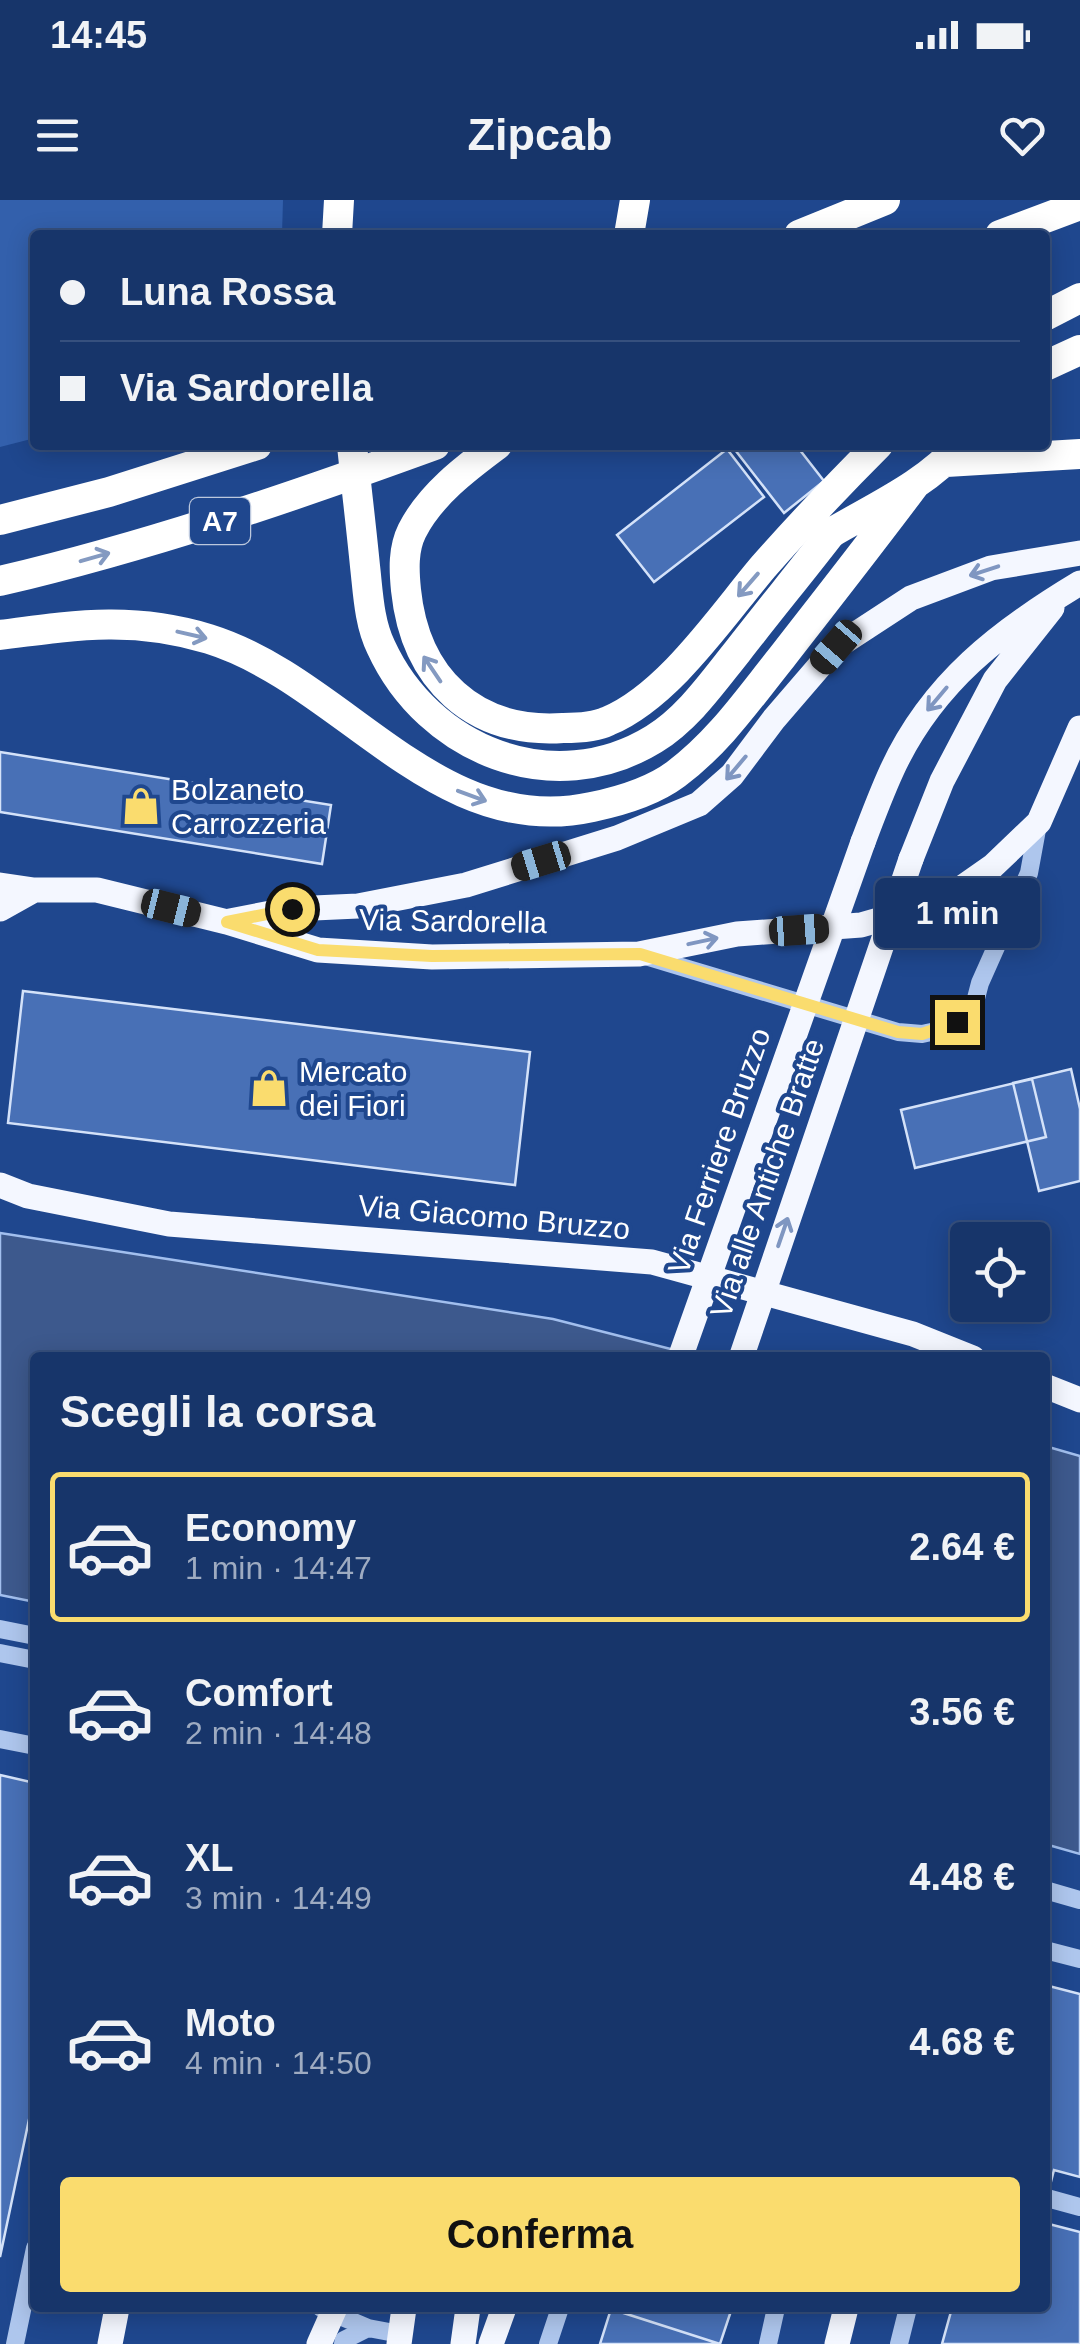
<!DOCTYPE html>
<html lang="it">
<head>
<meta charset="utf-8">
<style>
  :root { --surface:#17356a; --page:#244072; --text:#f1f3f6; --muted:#9eabc1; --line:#36507e; --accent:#fadc6e }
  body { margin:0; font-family:Arial,sans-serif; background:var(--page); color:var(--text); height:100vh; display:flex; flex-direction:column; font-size:38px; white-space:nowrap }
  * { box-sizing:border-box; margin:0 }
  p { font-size:32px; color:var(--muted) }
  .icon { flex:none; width:55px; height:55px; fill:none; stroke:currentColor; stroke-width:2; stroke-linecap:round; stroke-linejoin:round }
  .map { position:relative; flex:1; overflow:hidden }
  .sheet { position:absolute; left:30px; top:1152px; width:1020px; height:960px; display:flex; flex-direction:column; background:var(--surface); border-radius:10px; box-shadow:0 5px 25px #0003,0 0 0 2px var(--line) }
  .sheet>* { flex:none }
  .top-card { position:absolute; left:30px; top:30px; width:1020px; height:220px; border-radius:10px; box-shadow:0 5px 25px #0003,0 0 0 2px var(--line); display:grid; align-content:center; height:220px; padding:0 30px; background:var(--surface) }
  .tools { position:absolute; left:950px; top:1022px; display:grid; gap:20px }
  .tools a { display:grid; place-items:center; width:100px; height:100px; border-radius:10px; background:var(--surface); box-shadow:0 5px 25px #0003,0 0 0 2px var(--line); font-size:50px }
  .end { position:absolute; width:45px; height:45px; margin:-22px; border:12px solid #fadc6e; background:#111; box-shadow:0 0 0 5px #111 }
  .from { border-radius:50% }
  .bubble { position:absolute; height:70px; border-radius:10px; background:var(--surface); box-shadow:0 5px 25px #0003,0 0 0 2px var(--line); font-size:32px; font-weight:700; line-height:70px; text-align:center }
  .car { position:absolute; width:30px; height:60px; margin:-30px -15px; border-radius:12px; box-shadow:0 0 8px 2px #0007; background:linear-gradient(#222 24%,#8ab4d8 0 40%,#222 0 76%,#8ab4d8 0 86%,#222 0) }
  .top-card b { display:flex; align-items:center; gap:35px; height:95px; font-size:38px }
  .top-card b+b { border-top:2px solid var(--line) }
  .top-card i { width:25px; height:25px; background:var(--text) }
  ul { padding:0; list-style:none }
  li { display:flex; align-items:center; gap:30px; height:150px; margin:0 20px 15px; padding:0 10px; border:5px solid transparent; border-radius:10px }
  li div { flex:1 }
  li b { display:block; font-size:38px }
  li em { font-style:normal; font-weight:700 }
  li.current { border-color:var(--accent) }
  li>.icon { width:90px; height:90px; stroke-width:1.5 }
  h2 { padding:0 30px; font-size:45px; line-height:120px }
  .button { display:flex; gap:20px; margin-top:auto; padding:20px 30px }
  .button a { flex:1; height:115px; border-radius:10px; background:var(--accent); color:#111; font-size:40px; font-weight:700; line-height:115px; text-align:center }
  .status { display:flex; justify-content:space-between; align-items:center; height:70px; padding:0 50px; background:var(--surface); direction:ltr }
  .status svg { height:28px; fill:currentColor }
  header { display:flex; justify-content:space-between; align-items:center; height:130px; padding:0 30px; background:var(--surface); font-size:45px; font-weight:700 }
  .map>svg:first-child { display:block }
  .green { fill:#3360ac }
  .water { fill:#3d598d; stroke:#a2bfee; stroke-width:2.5 }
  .building { fill:#4870b6; stroke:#d4e2f9; stroke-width:2.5 }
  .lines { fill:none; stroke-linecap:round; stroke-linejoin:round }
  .minor { stroke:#aec6ed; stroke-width:18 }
  .major { stroke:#f4f7ff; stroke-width:25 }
  .highway { stroke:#fff; stroke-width:30 }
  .major-bridge { stroke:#f4f7ff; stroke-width:25 }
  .highway-bridge { stroke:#fff; stroke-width:30 }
  .oneway { stroke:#849ac1 }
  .oneway2 { stroke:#7f96c1 }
  .route { stroke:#fadc6e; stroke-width:12 }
  .labels { text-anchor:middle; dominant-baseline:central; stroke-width:8; stroke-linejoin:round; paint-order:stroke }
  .shield { fill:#1f478e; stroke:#bcc8dd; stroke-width:2.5 }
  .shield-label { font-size:28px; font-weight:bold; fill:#fff }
  .poi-label { font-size:30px; fill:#fff; stroke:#1f478e; text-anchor:start }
  .street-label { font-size:30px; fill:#fff; stroke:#1f478e }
</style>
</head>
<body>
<div class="status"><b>14:45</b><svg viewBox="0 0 49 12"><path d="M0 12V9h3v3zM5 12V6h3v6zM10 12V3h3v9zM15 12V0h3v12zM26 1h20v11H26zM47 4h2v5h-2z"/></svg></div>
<header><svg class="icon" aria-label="menu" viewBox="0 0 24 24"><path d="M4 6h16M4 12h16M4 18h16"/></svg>Zipcab<svg class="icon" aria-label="heart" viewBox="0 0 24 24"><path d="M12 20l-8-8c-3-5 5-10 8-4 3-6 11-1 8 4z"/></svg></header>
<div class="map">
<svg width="1080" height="2144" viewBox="0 0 1080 2144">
  <rect width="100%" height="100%" fill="#1f478e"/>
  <path class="green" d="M0,0H283L282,35H35V238L0,247Z"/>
  <path class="water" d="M0,1033L553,1119L702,1157L35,1158V1402L0,1395Z
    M1045,1246L1080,1256V1654L1045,1644Z"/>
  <path class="building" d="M796,245L824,281L784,313L732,246Z
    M727,249L764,297L654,382L617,335Z
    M0,552L331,605L322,664L0,612Z
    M23,791L530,852L515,985L8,923Z
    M1071,869L1080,909V981L1039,991L1013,883Z
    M1032,879L1046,937L915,968L901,910Z
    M0,1575L35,1583V1891L0,2057Z
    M1045,1785L1080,1794V1977L1054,1970L1045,2005Z
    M1045,2023L1080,2032V2144H942L952,2108H1045Z
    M608,2108H732L720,2144Z
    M611,2109L720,2144H600Z"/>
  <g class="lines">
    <path class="minor" d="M645,756L898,832L922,834L945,829L974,806L980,783L1029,673L1038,624
      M0,1429L35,1436
      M0,1453L35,1460
      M0,1539L35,1546
      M1045,1690L1080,1700
      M1045,1750L1080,1759
      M1047,1998L1080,2007
      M321,2108L368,2128L400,2134
      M15,2144L35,2048
      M343,2144L344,2140L368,2128
      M548,2144L560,2108
      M768,2144L776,2108
      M899,2144L908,2108"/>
    <path class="major" d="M863,642C872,618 881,594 892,570C932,483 1000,431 1080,383
      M911,659L942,581L995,480L1052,408
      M0,685L34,690H97L227,722L318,750L432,757L639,754L737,734L861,725L924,707L953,694L993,666L1039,622L1080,528
      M0,709L34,690
      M230,721L292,709L358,706L466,685L617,638L699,604L732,575L774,519L836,447L911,398L991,368L1080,353
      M0,985L28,996L169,1024L652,1062L913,1134L973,1158
      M1045,1186L1080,1200
      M110,2144L117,2108
      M399,2144L404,2108
      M463,2144L468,2108
      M491,2144L504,2108
      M837,2144L846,2108"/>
    <path class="highway" d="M337,35L339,0
      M629,35L635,0
      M799,35L885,0
      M1000,35L1080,5
      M1045,116L1080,98
      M1045,166L1080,150
      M497,245C466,268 430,295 412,331C403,349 404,370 406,390C415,478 473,534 563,528C577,528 596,527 608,521C668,496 721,417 763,367C800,325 838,285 878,245
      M946,262L1080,254
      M0,320L109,292L257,245
      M831,333C875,307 927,284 960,245
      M0,381C149,346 292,297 435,245
      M0,435C76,425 133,416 209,439C344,481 437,641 592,607C621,601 652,592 676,574C719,542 749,498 782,457C827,399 872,342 916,283"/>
    <path class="major-bridge" d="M680,1158L863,642
      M741,1158L911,659
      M319,2144L335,2108"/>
    <path class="highway-bridge" d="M352,245C356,285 361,325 365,366C368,392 369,423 381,447C428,550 553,601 654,539C688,518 712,483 737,452C768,412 800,373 831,333"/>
  </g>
  <defs><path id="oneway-shaft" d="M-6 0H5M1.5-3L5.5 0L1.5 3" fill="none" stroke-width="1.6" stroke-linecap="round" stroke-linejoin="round" transform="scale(2.5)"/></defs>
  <g class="oneway">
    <use href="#oneway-shaft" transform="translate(95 357) rotate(-16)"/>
    <use href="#oneway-shaft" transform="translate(748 385) rotate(131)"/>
    <use href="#oneway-shaft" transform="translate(192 435) rotate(13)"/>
    <use href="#oneway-shaft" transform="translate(432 469) rotate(-124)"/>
    <use href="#oneway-shaft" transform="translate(472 596) rotate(20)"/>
  </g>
  <g class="oneway2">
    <use href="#oneway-shaft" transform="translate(984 371) rotate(162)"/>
    <use href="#oneway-shaft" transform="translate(937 499) rotate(130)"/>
    <use href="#oneway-shaft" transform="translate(736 568) rotate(130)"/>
    <use href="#oneway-shaft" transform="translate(703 741) rotate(-12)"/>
    <use href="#oneway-shaft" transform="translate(783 1032) rotate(-71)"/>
  </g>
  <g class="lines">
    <path class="route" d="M292,709L227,722L318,750L432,756L640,754L898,832L922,834L957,822"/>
  </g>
  <defs>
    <g id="shop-bare" transform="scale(3)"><path d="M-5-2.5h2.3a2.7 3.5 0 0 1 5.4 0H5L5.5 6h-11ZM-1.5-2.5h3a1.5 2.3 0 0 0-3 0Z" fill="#fadc6e" stroke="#1f478e" stroke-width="2.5" paint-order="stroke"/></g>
  </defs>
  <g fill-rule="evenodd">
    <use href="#shop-bare" x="141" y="606"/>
    <use href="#shop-bare" x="269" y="888"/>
  </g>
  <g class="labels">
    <rect class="shield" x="190" y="298" width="60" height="46" rx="8"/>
    <g class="shield-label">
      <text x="220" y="321">A7</text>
    </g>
    <g class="poi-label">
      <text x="171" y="589">Bolzaneto<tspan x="171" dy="34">Carrozzeria</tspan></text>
      <text x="299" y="871">Mercato<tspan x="299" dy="34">dei Fiori</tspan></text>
    </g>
    <g class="street-label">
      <text transform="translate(453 721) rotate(1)">Via Sardorella</text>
      <text transform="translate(719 951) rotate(-71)">Via Ferriere Bruzzo</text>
      <text transform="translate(767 978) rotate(-71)">Via alle Antiche Bratte</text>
      <text transform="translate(494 1017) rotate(5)">Via Giacomo Bruzzo</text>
    </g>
  </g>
</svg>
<div class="tools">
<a><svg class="icon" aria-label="locate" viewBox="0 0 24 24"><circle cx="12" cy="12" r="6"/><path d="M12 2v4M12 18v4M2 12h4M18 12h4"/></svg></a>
</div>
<i class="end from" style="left:292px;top:709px"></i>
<i class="end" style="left:957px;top:822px"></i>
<div class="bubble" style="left:875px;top:678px;width:165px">1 min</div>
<i class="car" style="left:836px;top:447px;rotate:221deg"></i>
<i class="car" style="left:541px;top:661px;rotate:253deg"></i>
<i class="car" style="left:171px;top:708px;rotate:104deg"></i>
<i class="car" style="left:799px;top:730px;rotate:86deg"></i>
<div class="top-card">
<b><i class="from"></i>Luna Rossa</b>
<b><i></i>Via Sardorella</b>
</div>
<section class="sheet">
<h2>Scegli la corsa</h2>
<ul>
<li class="current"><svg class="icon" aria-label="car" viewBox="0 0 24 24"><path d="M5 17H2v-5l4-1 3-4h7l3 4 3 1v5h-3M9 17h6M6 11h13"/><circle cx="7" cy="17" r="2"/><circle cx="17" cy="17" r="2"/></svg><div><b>Economy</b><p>1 min · 14:47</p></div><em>2.64 €</em></li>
<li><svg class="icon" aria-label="car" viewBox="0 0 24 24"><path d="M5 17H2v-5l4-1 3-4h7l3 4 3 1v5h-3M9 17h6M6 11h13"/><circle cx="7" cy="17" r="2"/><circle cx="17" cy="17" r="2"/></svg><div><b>Comfort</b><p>2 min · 14:48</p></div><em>3.56 €</em></li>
<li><svg class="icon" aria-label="car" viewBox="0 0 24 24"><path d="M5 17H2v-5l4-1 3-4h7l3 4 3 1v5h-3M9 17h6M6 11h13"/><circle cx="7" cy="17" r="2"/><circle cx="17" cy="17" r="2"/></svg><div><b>XL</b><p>3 min · 14:49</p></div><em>4.48 €</em></li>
<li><svg class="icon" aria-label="car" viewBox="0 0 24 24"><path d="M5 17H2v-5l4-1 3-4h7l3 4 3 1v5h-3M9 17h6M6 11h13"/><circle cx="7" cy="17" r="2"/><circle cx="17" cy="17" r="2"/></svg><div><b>Moto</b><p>4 min · 14:50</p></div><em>4.68 €</em></li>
</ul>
<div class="button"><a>Conferma</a></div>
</section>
</div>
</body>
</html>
